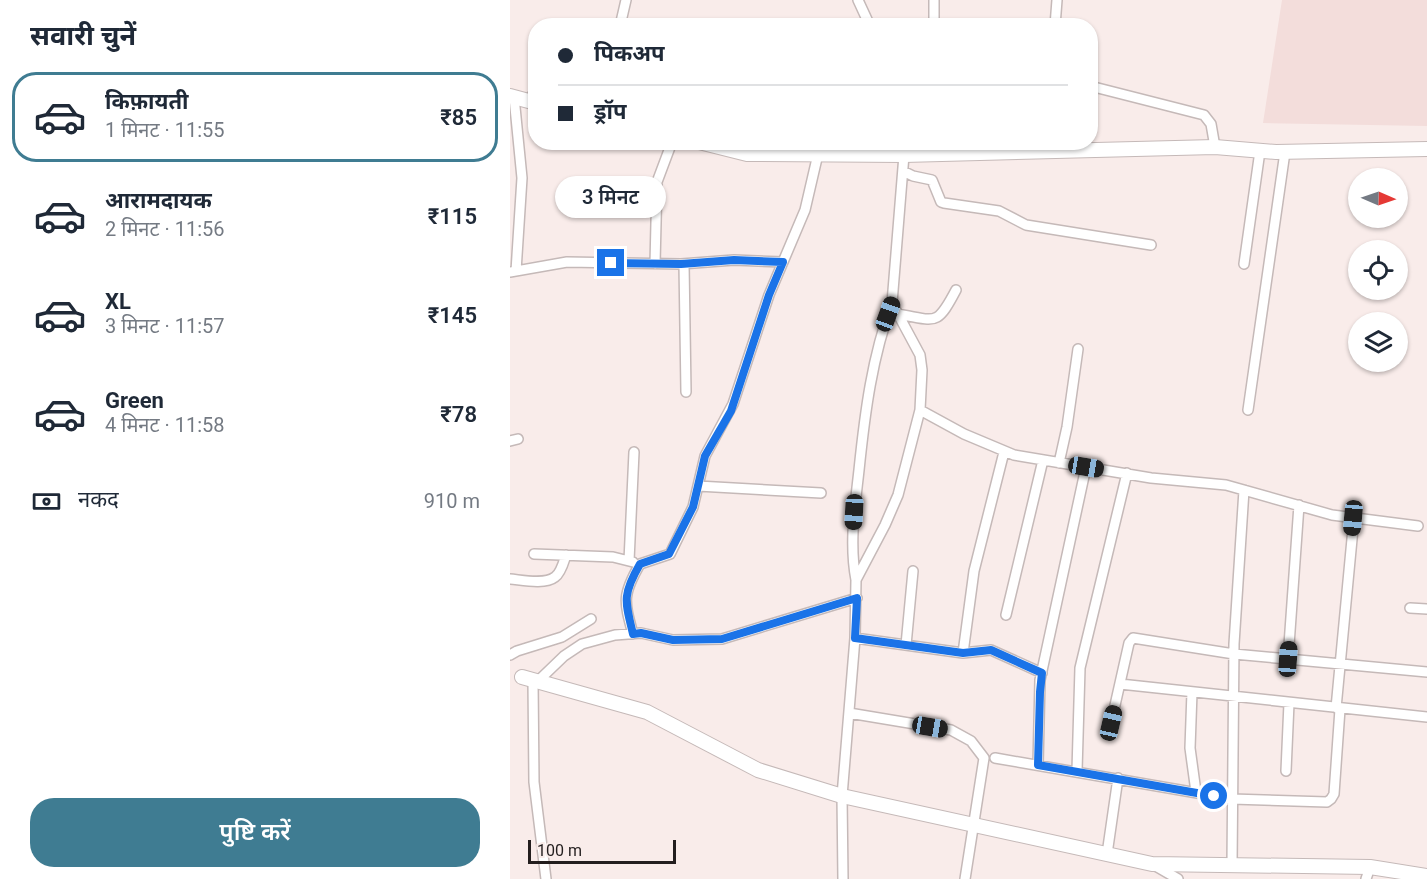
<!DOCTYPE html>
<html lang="hi">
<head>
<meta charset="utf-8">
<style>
  :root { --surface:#fff; --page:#f6f6f7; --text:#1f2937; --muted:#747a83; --line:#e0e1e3; --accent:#3f7c92 }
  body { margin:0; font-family:Roboto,"Noto Sans Devanagari",sans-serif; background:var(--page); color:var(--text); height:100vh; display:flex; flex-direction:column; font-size:22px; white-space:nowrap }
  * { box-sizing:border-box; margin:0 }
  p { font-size:20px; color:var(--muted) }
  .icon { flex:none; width:33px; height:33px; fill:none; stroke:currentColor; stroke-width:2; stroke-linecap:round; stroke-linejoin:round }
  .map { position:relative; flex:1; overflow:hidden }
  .drawer { display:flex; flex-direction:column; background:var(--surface); width:510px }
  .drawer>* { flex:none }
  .top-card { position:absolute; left:18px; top:18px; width:570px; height:132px; border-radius:24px; box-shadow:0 2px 4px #0004; display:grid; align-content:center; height:132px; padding:0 30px; background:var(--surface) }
  .needle { width:39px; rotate:92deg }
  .buttons { position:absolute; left:838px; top:168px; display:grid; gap:12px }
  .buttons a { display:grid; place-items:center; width:60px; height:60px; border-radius:50%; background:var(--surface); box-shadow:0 2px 4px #0004; font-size:30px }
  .scale { position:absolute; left:18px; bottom:15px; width:148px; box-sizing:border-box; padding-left:6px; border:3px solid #231e1e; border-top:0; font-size:16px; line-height:21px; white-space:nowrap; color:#231e1e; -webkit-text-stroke:4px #f9ecea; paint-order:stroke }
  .end { position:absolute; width:27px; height:27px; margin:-14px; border:8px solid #1a73e8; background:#fff; box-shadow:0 0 0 3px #fff }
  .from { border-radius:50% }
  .bubble { position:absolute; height:42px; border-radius:21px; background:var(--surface); box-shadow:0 2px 4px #0004; font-size:20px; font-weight:600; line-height:42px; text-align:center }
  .car { position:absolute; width:18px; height:36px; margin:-18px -9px; border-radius:8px; box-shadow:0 0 4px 2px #0007; background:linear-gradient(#222 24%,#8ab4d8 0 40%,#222 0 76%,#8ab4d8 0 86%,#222 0) }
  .top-card b { display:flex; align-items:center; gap:21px; height:57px; font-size:22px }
  .top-card b+b { border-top:2px solid var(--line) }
  .top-card i { width:15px; height:15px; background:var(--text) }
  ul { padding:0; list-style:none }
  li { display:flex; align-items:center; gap:18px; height:90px; margin:0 12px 9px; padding:0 18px; border:3px solid transparent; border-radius:24px }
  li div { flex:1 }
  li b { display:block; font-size:22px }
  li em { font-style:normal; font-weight:600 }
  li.current { border-color:var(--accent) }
  li>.icon { width:54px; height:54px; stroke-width:1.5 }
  h2 { padding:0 30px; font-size:27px; line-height:72px }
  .pay { display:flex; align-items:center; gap:15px; height:66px; padding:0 30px; font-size:22px }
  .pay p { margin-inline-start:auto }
  .cta { display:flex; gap:12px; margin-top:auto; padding:12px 30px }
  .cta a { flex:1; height:69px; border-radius:24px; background:var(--accent); color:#fff; font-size:24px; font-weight:600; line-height:69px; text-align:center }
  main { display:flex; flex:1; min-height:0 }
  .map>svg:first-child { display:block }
  .built { fill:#f3dddb }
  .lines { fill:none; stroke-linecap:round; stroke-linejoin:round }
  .street-casing { stroke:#c5b9b8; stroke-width:12 }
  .secondary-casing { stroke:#c5b9b8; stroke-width:16 }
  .street { stroke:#fff; stroke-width:9 }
  .secondary { stroke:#fff; stroke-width:14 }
  .route { stroke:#1a73e8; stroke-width:8 }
</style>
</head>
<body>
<main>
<section class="drawer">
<h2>सवारी चुनें</h2>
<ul>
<li class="current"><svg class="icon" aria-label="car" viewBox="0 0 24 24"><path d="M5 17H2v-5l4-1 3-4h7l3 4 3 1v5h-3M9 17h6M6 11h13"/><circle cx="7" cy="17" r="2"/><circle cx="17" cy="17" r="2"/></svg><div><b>किफ़ायती</b><p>1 मिनट · 11:55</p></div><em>₹85</em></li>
<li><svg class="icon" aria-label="car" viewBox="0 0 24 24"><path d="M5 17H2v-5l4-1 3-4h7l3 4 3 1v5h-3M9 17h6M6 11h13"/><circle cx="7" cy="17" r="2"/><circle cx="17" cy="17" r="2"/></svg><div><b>आरामदायक</b><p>2 मिनट · 11:56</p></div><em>₹115</em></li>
<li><svg class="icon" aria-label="car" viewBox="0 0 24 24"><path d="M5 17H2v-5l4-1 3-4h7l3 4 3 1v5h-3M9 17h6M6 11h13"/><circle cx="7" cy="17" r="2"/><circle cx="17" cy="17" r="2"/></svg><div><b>XL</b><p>3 मिनट · 11:57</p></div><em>₹145</em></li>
<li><svg class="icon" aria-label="car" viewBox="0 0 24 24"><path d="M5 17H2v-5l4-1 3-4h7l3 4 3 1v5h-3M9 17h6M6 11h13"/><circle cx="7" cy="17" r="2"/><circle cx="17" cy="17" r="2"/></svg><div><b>Green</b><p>4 मिनट · 11:58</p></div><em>₹78</em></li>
</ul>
<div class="pay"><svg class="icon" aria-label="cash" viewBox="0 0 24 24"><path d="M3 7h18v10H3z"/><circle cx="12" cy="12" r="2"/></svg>नकद<p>910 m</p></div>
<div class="cta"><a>पुष्टि करें</a></div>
</section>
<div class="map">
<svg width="917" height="879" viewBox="0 0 917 879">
  <rect width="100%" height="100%" fill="#f9ecea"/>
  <path class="built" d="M772,0H917V126L753,123Z"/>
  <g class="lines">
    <g class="street-casing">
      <path id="street" d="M348,0L360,26
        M424,0V26
        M424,22L437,26
        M110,26L116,0
        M545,26L547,0
        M580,86L694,115L701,124L705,147
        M4,97L12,178L6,271
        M19,101L26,89
        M269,154L272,142
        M358,155V142
        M393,171L403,176L422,180L431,202L434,203L489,211L516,225L641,245
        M145,264L147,182L162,142
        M174,264L176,392
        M734,264L750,151
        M0,272L57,262L171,264L224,260L273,262
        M387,314C426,320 426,328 446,290
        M410,410L454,434L504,455L641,478L716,485L822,515L908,526
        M738,410L775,152
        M0,441L8,439
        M549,463L557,427L568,349
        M188,486L311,493
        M24,554L103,557L123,562
        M119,561L124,452
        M0,579C12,580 35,585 45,577C51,573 54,561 56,555
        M346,580C339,543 345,507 349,470C355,412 362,357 382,303
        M900,608L917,609
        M496,615L533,460
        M123,634C114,601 112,595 130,564L160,554L183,507L195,456L223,404L259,295L295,210L308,154
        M345,638L453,653L481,650L532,673
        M396,645L403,571
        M453,653L464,571L494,452
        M0,655L7,651L52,637L81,619
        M778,659L789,505
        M23,681L24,782L36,879
        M27,682L54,656L72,644L105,635L131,633L163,640L212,639L347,598
        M610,684L917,717
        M682,692L680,748L686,792
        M826,708L844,518
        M339,713L441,730L461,741L474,758L455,879
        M601,723L619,643L623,638L724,654L917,672
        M485,758L722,799L817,802L821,799L824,794L830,709
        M528,765L530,680L576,467
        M567,771L570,668L617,473
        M776,771L779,703
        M597,854L608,778
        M644,865L668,879
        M722,865L724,644L734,490
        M333,879L332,796L345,638L346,580L375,525L388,495L410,410L412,370L410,355L382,303L394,155L393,142
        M856,879L860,867"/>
    </g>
    <g class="secondary-casing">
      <path id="secondary" d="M0,96L26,103
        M189,142L237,154L394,155L705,147L766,152L917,149
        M12,677L137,712L248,770L332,796L642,864L860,867L917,876"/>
    </g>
    <use href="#street" class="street"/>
    <use href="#secondary" class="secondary"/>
  </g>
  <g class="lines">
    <path class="route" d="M101,263L171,264L224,260L273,262L259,295L221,411L195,456L183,507L159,554L130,564C112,595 115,601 123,634L131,633L163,640L212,639L347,598L345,638L453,653L481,650L532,673L530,692L528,765L704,796"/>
  </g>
</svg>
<div class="buttons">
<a><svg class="needle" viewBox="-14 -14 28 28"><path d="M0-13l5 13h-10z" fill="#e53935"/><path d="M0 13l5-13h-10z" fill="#747a83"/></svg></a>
<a><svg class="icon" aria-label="locate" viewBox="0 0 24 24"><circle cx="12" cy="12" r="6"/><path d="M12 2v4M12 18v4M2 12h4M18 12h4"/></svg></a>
<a><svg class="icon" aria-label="layers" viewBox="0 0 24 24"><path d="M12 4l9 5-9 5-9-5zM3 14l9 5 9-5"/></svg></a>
</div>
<div class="scale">100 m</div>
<i class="end from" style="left:704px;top:796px"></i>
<i class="end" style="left:101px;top:263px"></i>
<div class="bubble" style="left:45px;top:176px;width:111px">3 मिनट</div>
<i class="car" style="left:378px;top:314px;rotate:20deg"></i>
<i class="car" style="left:576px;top:467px;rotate:99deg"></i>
<i class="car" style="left:344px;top:512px;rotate:183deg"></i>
<i class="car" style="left:843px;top:518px;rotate:185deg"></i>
<i class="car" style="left:778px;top:659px;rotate:4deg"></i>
<i class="car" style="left:601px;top:723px;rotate:13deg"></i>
<i class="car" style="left:420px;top:727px;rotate:100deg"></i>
<div class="top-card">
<b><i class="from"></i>पिकअप</b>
<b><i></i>ड्रॉप</b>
</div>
</div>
</main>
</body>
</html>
